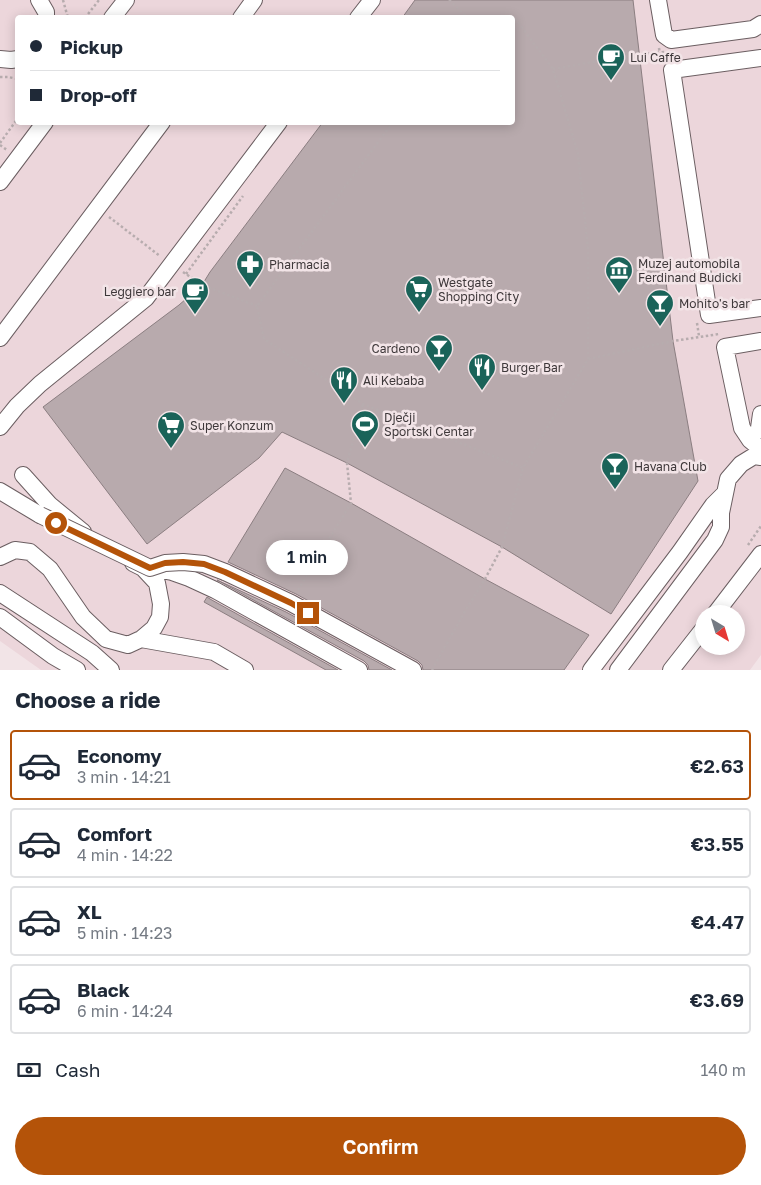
<!DOCTYPE html>
<html lang="en">
<head>
<meta charset="utf-8">
<style>
  :root { --surface:#fff; --page:#f2f2f3; --text:#1f2937; --muted:#747a83; --line:#e0e1e3; --accent:#b45309 }
  body { margin:0; font-family:"Golos Text",sans-serif; background:var(--page); color:var(--text); height:100vh; display:flex; flex-direction:column; font-size:19px; white-space:nowrap }
  * { box-sizing:border-box; margin:0 }
  p { font-size:16px; color:var(--muted) }
  .icon { flex:none; width:28px; height:28px; fill:none; stroke:currentColor; stroke-width:2; stroke-linecap:round; stroke-linejoin:round }
  .map { position:relative; height:670px; overflow:hidden }
  .panel { display:flex; flex-direction:column; background:var(--surface); flex:1 }
  .panel>* { flex:none }
  .guide { position:absolute; left:15px; top:15px; width:500px; height:110px; border-radius:5px; box-shadow:0 2px 12px #0003; display:grid; align-content:center; height:110px; padding:0 15px; background:var(--surface) }
  .needle { width:32px; rotate:142deg }
  .fabs { position:absolute; left:695px; top:605px; display:grid; gap:10px }
  .fabs a { display:grid; place-items:center; width:50px; height:50px; border-radius:50%; background:var(--surface); box-shadow:0 2px 12px #0003; font-size:25px }
  .end { position:absolute; width:22px; height:22px; margin:-11px; border:6px solid #b45309; background:#fff; box-shadow:0 0 0 2px #fff }
  .from { border-radius:50% }
  .bubble { position:absolute; height:35px; border-radius:18px; background:var(--surface); box-shadow:0 2px 12px #0003; font-size:16px; font-weight:600; line-height:35px; text-align:center }
  .guide b { display:flex; align-items:center; gap:18px; height:48px; font-size:19px }
  .guide b+b { border-top:1px solid var(--line) }
  .guide i { width:12px; height:12px; background:var(--text) }
  ul { padding:0; list-style:none }
  li { display:flex; align-items:center; gap:15px; height:70px; margin:0 10px 8px; padding:0 5px; border:2px solid var(--line); border-radius:5px }
  li div { flex:1 }
  li b { display:block; font-size:19px }
  li em { font-style:normal; font-weight:600 }
  li.selected { border-color:var(--accent) }
  li>.icon { width:45px; height:45px; stroke-width:1.5 }
  h2 { padding:0 15px; font-size:22px; line-height:60px }
  .pay { display:flex; align-items:center; gap:12px; height:55px; padding:0 15px; font-size:19px }
  .pay p { margin-inline-start:auto }
  .primary-button { display:flex; gap:10px; margin-top:auto; padding:10px 15px }
  .primary-button a { flex:1; height:58px; border-radius:30px; background:var(--accent); color:#fff; font-size:20px; font-weight:600; line-height:58px; text-align:center }
  .map>svg:first-child { display:block }
  .built { fill:#ecd6db; fill-rule:evenodd }
  .building { fill:#b8aaad; stroke:#8b7e81 }
  .lines { fill:none; stroke-linecap:round; stroke-linejoin:round }
  .minor-casing { stroke:#6b5e61; stroke-width:18 }
  .path { stroke:#b7acae; stroke-width:2.5; stroke-dasharray:2.5 2.5; stroke-linecap:butt }
  .minor { stroke:#fff; stroke-width:16 }
  .minor-bridge-casing { stroke:#6b5e61; stroke-width:18; stroke-linecap:butt }
  .minor-bridge { stroke:#fff; stroke-width:16 }
  .route { stroke:#b45309; stroke-width:6 }
  .labels { text-anchor:middle; dominant-baseline:central; stroke-width:5; stroke-linejoin:round; paint-order:stroke }
  .poi-label { font-size:12px; fill:#3e383a; stroke:#f2e4e7; text-anchor:start }
</style>
</head>
<body>
<div class="map">
<svg width="761" height="670" viewBox="0 0 761 670">
  <rect width="100%" height="100%" fill="#f2e4e7"/>
  <path class="built" d="M0,0H761V655L750,670H41L0,641ZM18,18H512V122H18ZM704,614H736V646H704Z"/>
  <path class="building" d="M415,0H633L673,341L698,481L611,614L502,547L347,463L282,432L259,458L147,544L43,407L179,305L202,285L210,272L323,122H512V18H402Z
    M285,468L351,503L485,579L589,635L564,670H423L422,665L418,661L296,594L228,562Z
    M217,580L286,612L392,670H369L368,665L364,661Z
    M207,597L210,599L338,670H326L204,602Z"/>
  <g class="lines">
    <g class="minor-casing">
      <path id="minor" d="M39,0L46,12V18
        M658,0L664,35L671,40L753,29L761,24
        M112,18L126,0
        M241,18L254,0
        M358,18L372,0
        M761,58L672,70L709,315L761,308
        M0,59L11,60L18,59
        M0,182L45,122
        M0,338L162,122
        M761,341L725,347L742,428L750,440L761,449
        M761,414L759,428L761,430
        M0,427L17,406L40,384L146,298L279,122
        M23,475L50,505L83,532
        M0,491L40,515
        M0,557L15,550L30,552L50,569L83,617L106,639L128,645L141,639L154,628L160,617L161,604L157,583L143,568L133,563
        M150,568L172,572L189,578L215,590L359,670
        M225,572L291,603L413,670
        M0,593L92,653L111,670
        M715,614L761,554
        M0,617L53,656L77,670
        M141,639L214,652L245,670
        M591,670L680,552L713,505L724,494
        M618,670L715,540L721,527V513L728,479L741,464L754,456L761,457
        M671,670L704,628"/>
    </g>
    <path class="path" d="M63,0L68,18
      M449,0L468,18
      M85,18L99,0
      M659,48L661,62
      M553,69L639,54L665,52
      M0,77H8L18,79
      M393,122L257,306L264,339L363,404L523,468L588,359V249L578,154L553,69L515,18H512
      M0,143L18,118
      M0,145L7,150
      M109,217L160,256
      M183,272L202,285L257,306
      M186,274L243,196
      M697,323L699,336
      M588,359L673,341L719,334
      M748,545L761,526
      M298,590L351,503L347,463L363,404
      M432,670L465,611L485,579L502,547L523,468"/>
    <use href="#minor" class="minor"/>
    <g class="minor-bridge-casing">
      <path id="minor-bridge" d="M40,515L150,568L165,563L183,562L204,564L225,572"/>
    </g>
    <use href="#minor-bridge" class="minor-bridge"/>
  </g>
  <g class="lines">
    <path class="route" d="M56,523L150,568L165,563L183,562L204,564L225,572L291,603L308,613"/>
  </g>
  <defs>
    <g id="cafe-pin" transform="scale(1.4375)"><path d="M0 17L-7.5 6A9.5 9.5 0 1 1 7.5 6Z" fill="#1a6359" stroke="#f2e4e7"/><path d="M-5.5-4.5H6V0H3Q3 3.5 0 3.5H-2.5Q-5.5 3.5-5.5 0ZM3-3.2v2h1.7v-2ZM-6 4.5H4V6H-6Z" fill="#fff"/></g>
    <g id="pharmacy-pin" transform="scale(1.4375)"><path d="M0 17L-7.5 6A9.5 9.5 0 1 1 7.5 6Z" fill="#1a6359" stroke="#f2e4e7"/><path d="M-2-6h4v4h4v4h-4v4h-4v-4h-4v-4h4Z" fill="#fff"/></g>
    <g id="museum-pin" transform="scale(1.4375)"><path d="M0 17L-7.5 6A9.5 9.5 0 1 1 7.5 6Z" fill="#1a6359" stroke="#f2e4e7"/><path d="M0-6L6-3V-2H-6V-3ZM-5-1h2V3h-2ZM-1-1h2V3h-2ZM3-1h2V3H3ZM-6 4H6V6H-6Z" fill="#fff"/></g>
    <g id="supermarket-pin" transform="scale(1.4375)"><path d="M0 17L-7.5 6A9.5 9.5 0 1 1 7.5 6Z" fill="#1a6359" stroke="#f2e4e7"/><path d="M-6-5.5h2.5l.6 2H6L4.5 2H-2.5L-4.4-4H-6ZM-1.5 3.2a1.3 1.3 0 1 0 .1 0ZM3 3.2a1.3 1.3 0 1 0 .1 0Z" fill="#fff"/></g>
    <g id="bar-pin" transform="scale(1.4375)"><path d="M0 17L-7.5 6A9.5 9.5 0 1 1 7.5 6Z" fill="#1a6359" stroke="#f2e4e7"/><path d="M-6-5H6L.8 .8V4.5H3.5V6h-7V4.5H-.8V.8Z" fill="#fff"/></g>
    <g id="restaurant-pin" transform="scale(1.4375)"><path d="M0 17L-7.5 6A9.5 9.5 0 1 1 7.5 6Z" fill="#1a6359" stroke="#f2e4e7"/><path d="M-5-6h1v4h1v-4h1v4h1v-4h1v5L-1.5 .5V6h-2V.5L-5-1ZM5-6V6H3V1.5H1.5Q1.5-4 5-6Z" fill="#fff"/></g>
    <g id="stadium-pin" transform="scale(1.4375)"><path d="M0 17L-7.5 6A9.5 9.5 0 1 1 7.5 6Z" fill="#1a6359" stroke="#f2e4e7"/><path d="M0-5a6.5 5 0 1 0 0 10a6.5 5 0 1 0 0-10ZM-3.5-1.8h7v3.6h-7Z" fill="#fff"/></g>
  </defs>
  <g fill-rule="evenodd">
    <use href="#cafe-pin" x="611" y="57"/>
    <use href="#pharmacy-pin" x="250" y="264"/>
    <use href="#museum-pin" x="619" y="270"/>
    <use href="#supermarket-pin" x="419" y="289"/>
    <use href="#cafe-pin" x="195" y="291"/>
    <use href="#bar-pin" x="660" y="303"/>
    <use href="#bar-pin" x="439" y="348"/>
    <use href="#restaurant-pin" x="482" y="367"/>
    <use href="#restaurant-pin" x="344" y="380"/>
    <use href="#stadium-pin" x="365" y="424"/>
    <use href="#supermarket-pin" x="171" y="425"/>
    <use href="#bar-pin" x="615" y="466"/>
  </g>
  <g class="labels">
    <g class="poi-label">
      <text x="630" y="57">Lui Caffe</text>
      <text x="638" y="263">Muzej automobila<tspan x="638" dy="14">Ferdinand Budicki</tspan></text>
      <text x="269" y="264">Pharmacia</text>
      <text x="438" y="282">Westgate<tspan x="438" dy="14">Shopping City</tspan></text>
      <text x="176" y="291" text-anchor="end">Leggiero bar</text>
      <text x="679" y="303">Mohito's bar</text>
      <text x="420" y="348" text-anchor="end">Cardeno</text>
      <text x="501" y="367">Burger Bar</text>
      <text x="363" y="380">Ali Kebaba</text>
      <text x="384" y="417">Dječji<tspan x="384" dy="14">Sportski Centar</tspan></text>
      <text x="190" y="425">Super Konzum</text>
      <text x="634" y="466">Havana Club</text>
    </g>
  </g>
</svg>
<div class="fabs">
<a><svg class="needle" viewBox="-14 -14 28 28"><path d="M0-13l5 13h-10z" fill="#e53935"/><path d="M0 13l5-13h-10z" fill="#747a83"/></svg></a>
</div>
<i class="end from" style="left:56px;top:523px"></i>
<i class="end" style="left:308px;top:613px"></i>
<div class="bubble" style="left:266px;top:540px;width:82px">1 min</div>
<div class="guide">
<b><i class="from"></i>Pickup</b>
<b><i></i>Drop-off</b>
</div>
</div>
<section class="panel">
<h2>Choose a ride</h2>
<ul>
<li class="selected"><svg class="icon" aria-label="car" viewBox="0 0 24 24"><path d="M5 17H2v-5l4-1 3-4h7l3 4 3 1v5h-3M9 17h6M6 11h13"/><circle cx="7" cy="17" r="2"/><circle cx="17" cy="17" r="2"/></svg><div><b>Economy</b><p>3 min · 14:21</p></div><em>€2.63</em></li>
<li><svg class="icon" aria-label="car" viewBox="0 0 24 24"><path d="M5 17H2v-5l4-1 3-4h7l3 4 3 1v5h-3M9 17h6M6 11h13"/><circle cx="7" cy="17" r="2"/><circle cx="17" cy="17" r="2"/></svg><div><b>Comfort</b><p>4 min · 14:22</p></div><em>€3.55</em></li>
<li><svg class="icon" aria-label="car" viewBox="0 0 24 24"><path d="M5 17H2v-5l4-1 3-4h7l3 4 3 1v5h-3M9 17h6M6 11h13"/><circle cx="7" cy="17" r="2"/><circle cx="17" cy="17" r="2"/></svg><div><b>XL</b><p>5 min · 14:23</p></div><em>€4.47</em></li>
<li><svg class="icon" aria-label="car" viewBox="0 0 24 24"><path d="M5 17H2v-5l4-1 3-4h7l3 4 3 1v5h-3M9 17h6M6 11h13"/><circle cx="7" cy="17" r="2"/><circle cx="17" cy="17" r="2"/></svg><div><b>Black</b><p>6 min · 14:24</p></div><em>€3.69</em></li>
</ul>
<div class="pay"><svg class="icon" aria-label="cash" viewBox="0 0 24 24"><path d="M3 7h18v10H3z"/><circle cx="12" cy="12" r="2"/></svg>Cash<p>140 m</p></div>
<div class="primary-button"><a>Confirm</a></div>
</section>
</body>
</html>
